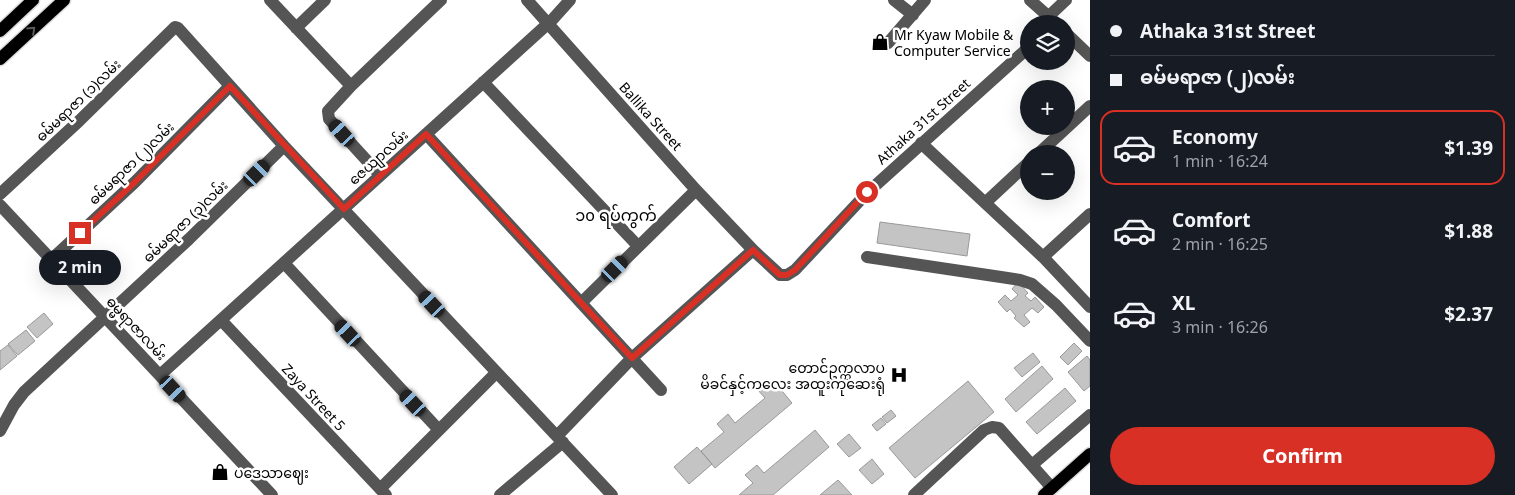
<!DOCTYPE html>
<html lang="en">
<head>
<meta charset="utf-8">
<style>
  :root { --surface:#171b24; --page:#20242c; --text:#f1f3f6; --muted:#9ea1a6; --line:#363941; --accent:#d93025 }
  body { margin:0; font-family:"Noto Sans","Noto Sans Myanmar",sans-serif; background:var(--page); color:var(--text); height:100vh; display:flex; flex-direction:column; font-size:19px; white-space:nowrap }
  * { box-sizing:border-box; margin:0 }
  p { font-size:16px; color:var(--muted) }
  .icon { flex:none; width:28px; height:28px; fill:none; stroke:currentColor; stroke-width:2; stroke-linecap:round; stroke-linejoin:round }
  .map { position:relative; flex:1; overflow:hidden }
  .drawer { display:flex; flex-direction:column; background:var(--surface); width:425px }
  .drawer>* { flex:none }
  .hud { display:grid; align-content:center; height:110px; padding:0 20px; background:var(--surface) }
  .fabs { position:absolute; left:1020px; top:15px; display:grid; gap:10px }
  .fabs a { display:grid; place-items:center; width:55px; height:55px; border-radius:50%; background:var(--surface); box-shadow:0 5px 20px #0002; font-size:25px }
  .end { position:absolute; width:22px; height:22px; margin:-11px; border:6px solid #d93025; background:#fff; box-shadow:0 0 0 2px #fff }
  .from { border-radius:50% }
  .bubble { position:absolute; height:35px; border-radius:18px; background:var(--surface); box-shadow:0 5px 20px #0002; font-size:16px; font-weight:700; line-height:35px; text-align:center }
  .car { position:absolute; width:15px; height:30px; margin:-15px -8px; border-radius:6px; box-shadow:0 0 4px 1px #0007; background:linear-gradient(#222 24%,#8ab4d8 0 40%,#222 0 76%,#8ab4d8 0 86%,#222 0) }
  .hud b { display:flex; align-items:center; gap:18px; height:48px; font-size:19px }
  .hud b+b { border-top:1px solid var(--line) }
  .hud i { width:12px; height:12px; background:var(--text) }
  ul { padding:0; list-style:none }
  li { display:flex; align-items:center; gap:15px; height:75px; margin:0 10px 8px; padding:0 10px; border:2px solid transparent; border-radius:15px }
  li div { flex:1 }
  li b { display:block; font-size:19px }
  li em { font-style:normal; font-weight:700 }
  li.on { border-color:var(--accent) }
  li>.icon { width:45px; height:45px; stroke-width:1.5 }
  .button { display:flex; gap:10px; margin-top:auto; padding:10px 20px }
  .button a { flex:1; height:58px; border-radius:30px; background:var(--accent); color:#fff; font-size:20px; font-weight:700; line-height:58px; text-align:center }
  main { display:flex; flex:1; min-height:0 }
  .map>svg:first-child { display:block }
  .building { fill:#c4c4c4; stroke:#999 }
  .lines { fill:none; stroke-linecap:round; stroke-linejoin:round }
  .major-casing { stroke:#dbdbdb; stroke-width:15 }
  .minor { stroke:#555; stroke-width:12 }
  .major { stroke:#000; stroke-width:12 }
  .oneway { stroke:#595959 }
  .route { stroke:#d93025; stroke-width:6 }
  .labels { text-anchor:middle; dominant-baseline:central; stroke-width:5; stroke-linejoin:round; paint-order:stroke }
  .poi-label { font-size:14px; fill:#000; stroke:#fff; text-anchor:start }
  .street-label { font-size:14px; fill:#000; stroke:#fff }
  .quarter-label { font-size:16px; fill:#000; stroke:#fff }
</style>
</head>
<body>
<main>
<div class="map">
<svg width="1090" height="495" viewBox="0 0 1090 495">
  <rect width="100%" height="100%" fill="#fff"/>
  <path class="building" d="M880,222L970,234L967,256L877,243Z
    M1018,282L1028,293L1025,296L1031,301L1035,297L1044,307L1038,313L1032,308L1024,315L1030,322L1024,327L1014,318L1016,316L1010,309L1007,312L998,302L1005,295L1011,301L1018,295L1012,289Z
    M44,313L53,324L37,338L27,327Z
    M26,330L35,341L18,355L8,344Z
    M1074,343L1082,351L1068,365L1060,357Z
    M8,345L17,356L0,370V351Z
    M1033,353L1040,362L1022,377L1014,368Z
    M1087,356L1090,360V386L1084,391L1068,372Z
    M1042,366L1053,379L1016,412L1005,399Z
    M769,380L776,388L778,386L792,403L715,468L701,451L724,432L717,424L728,414L735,423L765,398L757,389Z
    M968,381L994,412L915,478L889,448Z
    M1065,388L1076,401L1037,434L1026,422Z
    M891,410L896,416L887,423L882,417Z
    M881,418L886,424L877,431L872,425Z
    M815,430L829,447L773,495H739L753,483L745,475L757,465L764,473Z
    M849,434L861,448L849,457L837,444Z
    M697,447L712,464L689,484L674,467Z
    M872,459L884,474L872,484L859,470Z
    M838,480L852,495H820Z"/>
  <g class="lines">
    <g class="major-casing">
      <path id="major" d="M0,31L33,0
        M0,59L64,0
        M1044,495L1090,454"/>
    </g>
    <path class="minor" d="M270,0L351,86
      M527,0L696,190L753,250L780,275H787L795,270L867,193L1029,47
      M894,0L913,15
      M1030,0L1057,24
      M1049,16L1066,0
      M296,28L325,0
      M1066,33L1090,56
      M888,43L925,0
      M483,82L638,246
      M426,134L661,390
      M921,143L1043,257L1090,307
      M1038,154L1090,106
      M380,175L329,119L328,111L351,86L441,0
      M0,194L79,121L175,27L178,28L284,146L612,495
      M985,203L1029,162
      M0,205L272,495
      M867,257L1001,277L1020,280L1032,284L1056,305L1090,341
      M1043,257L1090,214
      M52,259L135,182L229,87
      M284,263L439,430
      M581,303L696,190
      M221,320L386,495
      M160,375L552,20L570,0
      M0,431L14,405L24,392L189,239L284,146
      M557,436L632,358L753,250
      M1032,465L1090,415
      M380,489L496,373
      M500,495L563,442
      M914,495L984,430L992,427L999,428L1052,488"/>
    <use href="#major" class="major"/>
  </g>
  <defs><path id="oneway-chevron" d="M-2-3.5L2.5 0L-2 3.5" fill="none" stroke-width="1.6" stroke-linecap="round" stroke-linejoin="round" transform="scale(1.25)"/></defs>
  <use class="oneway" href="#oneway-chevron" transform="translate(32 30) rotate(-43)"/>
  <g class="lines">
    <path class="route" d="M80,233L135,182L230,86L344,209L426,134L632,358L753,250L780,275H787L795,270L867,192"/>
  </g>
  <defs>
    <g id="shop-bare" transform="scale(1.35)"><path d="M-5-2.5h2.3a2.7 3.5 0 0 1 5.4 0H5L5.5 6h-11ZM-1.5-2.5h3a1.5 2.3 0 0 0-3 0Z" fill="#000" stroke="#fff" stroke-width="2.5" paint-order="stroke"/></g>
    <g id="hospital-bare" transform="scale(1.35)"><path d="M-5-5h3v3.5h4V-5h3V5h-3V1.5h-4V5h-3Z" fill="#000" stroke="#fff" stroke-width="2.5" paint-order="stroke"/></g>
  </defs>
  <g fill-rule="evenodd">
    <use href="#shop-bare" x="880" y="42"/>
    <use href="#hospital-bare" x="899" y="375"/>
    <use href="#shop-bare" x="220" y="472"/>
  </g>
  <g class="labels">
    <g class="poi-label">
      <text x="894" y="34">Mr Kyaw Mobile &amp;<tspan x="894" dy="16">Computer Service</tspan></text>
      <text x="885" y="367" text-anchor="end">တောင်ဥက္ကလာပ<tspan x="885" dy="16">မိခင်နှင့်ကလေး အထူးကုဆေးရုံ</tspan></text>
      <text x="234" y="472">ပဒေသာဈေး</text>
    </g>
    <g class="street-label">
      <text transform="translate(78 100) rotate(-44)">ဓမ်မရာဇာ (၁)လမ်း</text>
      <text transform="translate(651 116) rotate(48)">Ballika Street</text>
      <text transform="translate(923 121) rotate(-42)">Athaka 31st Street</text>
      <text transform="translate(378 157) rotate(-42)">ဇေယျာလမ်း</text>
      <text transform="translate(131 163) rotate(-44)">ဓမ်မရာဇာ (၂)လမ်း</text>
      <text transform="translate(185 221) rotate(-44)">ဓမ်မရာဇာ (၃)လမ်း</text>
      <text transform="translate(137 328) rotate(47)">ဓမ္မရာဇာလမ်း</text>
      <text transform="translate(314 397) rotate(47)">Zaya Street 5</text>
    </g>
    <g class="quarter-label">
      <text x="616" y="215">၁o ရပ်ကွက်</text>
    </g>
  </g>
</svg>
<div class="fabs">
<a><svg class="icon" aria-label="layers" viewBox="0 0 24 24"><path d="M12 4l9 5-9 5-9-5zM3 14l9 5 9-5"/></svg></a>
<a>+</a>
<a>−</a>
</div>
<i class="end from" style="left:867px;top:192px"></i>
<i class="end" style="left:80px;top:233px"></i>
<div class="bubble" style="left:39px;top:250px;width:82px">2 min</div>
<i class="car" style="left:342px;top:133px;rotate:318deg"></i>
<i class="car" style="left:257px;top:173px;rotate:45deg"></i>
<i class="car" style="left:615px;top:269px;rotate:45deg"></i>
<i class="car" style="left:432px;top:304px;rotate:317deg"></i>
<i class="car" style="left:348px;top:333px;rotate:317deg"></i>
<i class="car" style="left:173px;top:389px;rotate:137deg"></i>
<i class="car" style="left:413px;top:403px;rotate:317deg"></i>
</div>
<section class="drawer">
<div class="hud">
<b><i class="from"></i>Athaka 31st Street</b>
<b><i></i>ဓမ်မရာဇာ (၂)လမ်း</b>
</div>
<ul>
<li class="on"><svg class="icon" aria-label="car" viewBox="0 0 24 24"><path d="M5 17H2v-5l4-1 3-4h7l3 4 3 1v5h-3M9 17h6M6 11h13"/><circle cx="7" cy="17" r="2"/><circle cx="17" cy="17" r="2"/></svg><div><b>Economy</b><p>1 min · 16:24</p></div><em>$1.39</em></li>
<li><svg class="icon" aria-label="car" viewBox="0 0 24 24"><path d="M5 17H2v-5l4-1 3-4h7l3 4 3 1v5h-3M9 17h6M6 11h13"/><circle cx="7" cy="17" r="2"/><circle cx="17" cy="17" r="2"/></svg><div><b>Comfort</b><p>2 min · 16:25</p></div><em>$1.88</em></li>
<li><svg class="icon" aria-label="car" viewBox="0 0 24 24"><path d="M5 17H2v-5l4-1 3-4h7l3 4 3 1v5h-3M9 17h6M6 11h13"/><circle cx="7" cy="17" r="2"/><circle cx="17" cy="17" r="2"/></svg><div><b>XL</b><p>3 min · 16:26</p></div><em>$2.37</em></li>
</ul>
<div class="button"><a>Confirm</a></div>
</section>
</main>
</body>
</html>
